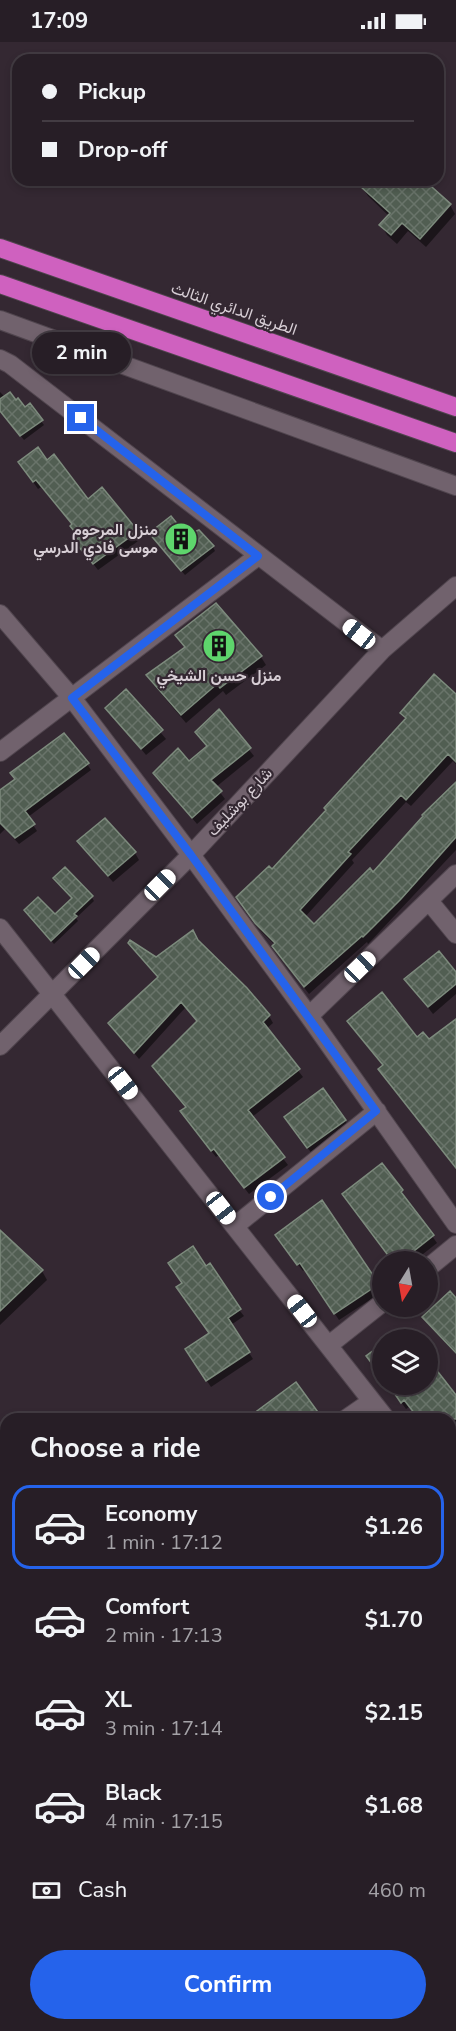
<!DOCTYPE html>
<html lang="en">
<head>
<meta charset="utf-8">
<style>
  :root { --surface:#271e26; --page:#2f272e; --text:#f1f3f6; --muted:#a4a2a7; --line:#433c43; --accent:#2563eb }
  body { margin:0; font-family:"Nunito Sans",Vazirmatn,sans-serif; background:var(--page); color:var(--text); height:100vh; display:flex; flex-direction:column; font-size:22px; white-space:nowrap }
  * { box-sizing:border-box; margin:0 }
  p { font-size:20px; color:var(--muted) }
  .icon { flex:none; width:33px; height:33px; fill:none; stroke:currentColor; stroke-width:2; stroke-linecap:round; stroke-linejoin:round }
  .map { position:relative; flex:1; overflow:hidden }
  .details { position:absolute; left:0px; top:1371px; width:456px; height:618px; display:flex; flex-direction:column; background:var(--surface); border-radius:18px 18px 0 0; box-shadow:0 3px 9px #0003,0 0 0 2px var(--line) }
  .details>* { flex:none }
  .top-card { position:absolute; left:12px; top:12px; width:432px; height:132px; border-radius:18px; box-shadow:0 3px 9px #0003,0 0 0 2px var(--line); display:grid; align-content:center; height:132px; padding:0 30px; background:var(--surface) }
  .needle { width:39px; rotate:191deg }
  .tools { position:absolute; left:372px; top:1209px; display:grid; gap:12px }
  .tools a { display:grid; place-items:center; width:66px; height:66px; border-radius:50%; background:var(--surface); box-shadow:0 3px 9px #0003,0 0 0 2px var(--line); font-size:30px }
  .end { position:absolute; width:27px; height:27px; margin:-14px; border:8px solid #2563eb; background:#fff; box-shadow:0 0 0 3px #fff }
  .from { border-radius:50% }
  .bubble { position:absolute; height:42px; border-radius:21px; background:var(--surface); box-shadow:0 3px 9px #0003,0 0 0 2px var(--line); font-size:20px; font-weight:700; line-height:42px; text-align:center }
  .car { position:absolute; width:18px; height:36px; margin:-18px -9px; border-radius:8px; box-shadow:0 0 4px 2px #0007; background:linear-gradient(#fff 24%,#345 0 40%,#fff 0 76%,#345 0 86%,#fff 0) }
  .top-card b { display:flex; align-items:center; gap:21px; height:57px; font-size:22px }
  .top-card b+b { border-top:2px solid var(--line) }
  .top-card i { width:15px; height:15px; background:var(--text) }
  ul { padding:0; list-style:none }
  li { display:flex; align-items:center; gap:18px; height:84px; margin:0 12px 9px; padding:0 18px; border:3px solid transparent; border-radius:18px }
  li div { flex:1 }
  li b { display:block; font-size:22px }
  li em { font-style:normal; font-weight:700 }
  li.selected { border-color:var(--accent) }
  li>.icon { width:54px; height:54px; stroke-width:1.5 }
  h2 { padding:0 30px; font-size:27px; line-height:72px }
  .pay { display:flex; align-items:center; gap:15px; height:66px; padding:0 30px; font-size:22px }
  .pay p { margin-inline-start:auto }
  .button { display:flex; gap:12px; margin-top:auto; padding:12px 30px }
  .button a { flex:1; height:69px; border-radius:36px; background:var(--accent); color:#fff; font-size:24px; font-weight:700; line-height:69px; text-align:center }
  .status { display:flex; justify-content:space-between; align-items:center; height:42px; padding:0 30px; background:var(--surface); direction:ltr }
  .status svg { height:16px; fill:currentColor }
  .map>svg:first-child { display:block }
  .shadow { fill:#0007 }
  .building { fill:url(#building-cross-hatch); stroke:#7d8b7d; stroke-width:1.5 }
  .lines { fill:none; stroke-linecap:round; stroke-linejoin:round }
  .minor-casing { stroke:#50454e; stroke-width:20 }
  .highway-casing { stroke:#50454e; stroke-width:20 }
  .minor { stroke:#71626d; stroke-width:18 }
  .highway { stroke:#cf61bf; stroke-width:18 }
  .route { stroke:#2563eb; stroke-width:8 }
  .labels { text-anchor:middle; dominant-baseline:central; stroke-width:4.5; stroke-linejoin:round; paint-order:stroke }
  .street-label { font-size:16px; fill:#d7ced5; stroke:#342832 }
  .poi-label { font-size:16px; font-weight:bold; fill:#d7ced5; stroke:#342832; text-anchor:end }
</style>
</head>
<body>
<div class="status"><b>17:09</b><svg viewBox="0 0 49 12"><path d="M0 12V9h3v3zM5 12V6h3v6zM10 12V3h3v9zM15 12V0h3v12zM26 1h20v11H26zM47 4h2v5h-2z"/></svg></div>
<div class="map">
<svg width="456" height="1989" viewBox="0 0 456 1989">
  <defs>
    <pattern id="building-cross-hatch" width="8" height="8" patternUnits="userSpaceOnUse" patternTransform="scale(1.5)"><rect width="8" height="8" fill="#515e52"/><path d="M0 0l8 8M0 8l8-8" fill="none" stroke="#69746a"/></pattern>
  </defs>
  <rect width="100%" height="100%" fill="#342832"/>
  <path class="shadow" d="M369,138H423L450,163L455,172L426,205L408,189L397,202L387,193L381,183L389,174L368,154L362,145Z
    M0,350L5,355L41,379L44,383L24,398L0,368Z
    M47,420L87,459L137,490L141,497L98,528L81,506L80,496L73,483L41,445L38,447L24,427Z
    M183,491L213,505L215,509L185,533L153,496Z
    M216,563L261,615L266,623L226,653L223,649L186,681L153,642L148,633L186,607L177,594Z
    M126,649L166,697L146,713L107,666Z
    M456,654V722L453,719L411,764L406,760L352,818L354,821L305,875L314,884L373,832L456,742V808L368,902L367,900L309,952L278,912L273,904L275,903L261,889L242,863L406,678L402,671Z
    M218,669L254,714L216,745L225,757L197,782L154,731L189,721L208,705L197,690Z
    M87,722L91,728L28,775L37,789L19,802L5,787L0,792V750Z
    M83,806L135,811L139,818L113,840Z
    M91,854L94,859L76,876L78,879L54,902L28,872L55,875Z
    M198,899L246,947L269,974L273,981L266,987L303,1035L252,1075L288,1123L249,1152L219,1113L216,1115L186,1077L198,980L185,966L139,1017L110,982L159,937L130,901L156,917Z
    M456,932V952L433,972L406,937Z
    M345,1078L349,1086L313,1113L290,1083Z
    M382,1123L437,1201L413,1220H394L344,1153Z
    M0,1190L42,1229L47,1238L0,1283Z
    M281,1201L378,1243L382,1250L339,1278L305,1227L303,1229Z
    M206,1226L244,1274L231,1283L253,1317L211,1345L191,1315L211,1292Z
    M456,1257V1312L428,1282L424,1275Z
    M407,1286L415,1298H391Z
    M428,1314L443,1336L410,1366L409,1365L406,1367L388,1342H428Z
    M456,1355V1421L455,1422L450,1416V1377H420Z
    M6,1392V1462L0,1453V1396Z
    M6,1580V1614L0,1605V1583Z
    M450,1602L456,1609V1655L450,1647Z
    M6,1672V1743L4,1741L0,1744V1676Z
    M6,1943V1983H98L90,1989H0V1946Z"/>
  <path class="building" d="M367,138H424L451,162L420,197L402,181L391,193L379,183L390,171L361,145Z
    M10,350L16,358L18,356L25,365L30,361L43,378L20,394L0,369V357Z
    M38,405L47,418L54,412L88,457L102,445L138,489L93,522L74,499L79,495L70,484L72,482L36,438L33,440L18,420Z
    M171,474L183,489L189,485L194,490L199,488L214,504L181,529L149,491Z
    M216,561L262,614L220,646L217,642L181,673L146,633L185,605L175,593Z
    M434,632L456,652V720L448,712L406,758L401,753L348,810L351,812L300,868L314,882L370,826L373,830L423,774L422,773L456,740V795L401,857L363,895L362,894L304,945L272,904L275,901L255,881L236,855L269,824L272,827L326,768L324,766L406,676L400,671Z
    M126,647L163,688L141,707L105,666Z
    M219,667L251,706L211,738L222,749L192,776L153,731L178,706L189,719L207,704L195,690Z
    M64,691L89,721L25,769L35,782L15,796L0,781V748L15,737L10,731Z
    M105,776L136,810L108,834L77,799Z
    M65,825L93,854L74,872L77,874L51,899L24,868L38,855L55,872L72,856L53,836Z
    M193,888L198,898L247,946L270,973L263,980L300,1027L248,1068L285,1115L244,1146L214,1107L211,1109L180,1069L186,1065L152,1024L197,979L181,960L134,1011L108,981L158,935L128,901L130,898L156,915Z
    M439,909L456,930V942L428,965L404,937Z
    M382,950L417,995L423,990L429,997L456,977V1126L378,1027L383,1023L347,979Z
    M323,1046L346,1078L307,1106L284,1075Z
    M382,1121L403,1148L401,1150L434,1193L400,1220H393L342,1152Z
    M322,1158L379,1242L334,1272L300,1221L297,1223L275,1193Z
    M0,1188L43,1228L0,1269Z
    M193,1204L206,1224L210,1221L241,1267L228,1276L250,1310L206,1339L185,1307L209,1291L176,1245L182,1241L168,1221Z
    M450,1249L456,1256V1311L422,1275Z
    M382,1302V1335L366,1314Z
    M428,1317L456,1353V1377H419L404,1358L401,1361L388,1342H428Z
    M296,1340L323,1377H246Z"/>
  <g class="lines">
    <g class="minor-casing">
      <path id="minor" d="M0,278L456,444
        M0,317L10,322L382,608
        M0,572L72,656L191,813L309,974L456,1182
        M0,710L258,514
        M429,859L456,892
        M0,886L386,1377
        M309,974L456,832
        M0,1004L191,813L382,608L456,544
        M235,1184L377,1069
        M428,1226L456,1203
        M329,1303L382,1261
        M346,1377L372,1359
        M450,1434L456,1430
        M450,1461L456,1469
        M0,1514L6,1522
        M0,1541L6,1536
        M0,1767L6,1762
        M0,1893L6,1889
        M151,1983L155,1989
        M359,1983L363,1989"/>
    </g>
    <g class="highway-casing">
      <path id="highway" d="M0,206L456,365
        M0,242L456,401"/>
    </g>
    <use href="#minor" class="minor"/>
    <use href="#highway" class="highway"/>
  </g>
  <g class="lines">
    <path class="route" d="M81,376L258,514L72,656L191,813L376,1069L271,1155"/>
  </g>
  <defs>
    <g id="building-disc" transform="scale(1.725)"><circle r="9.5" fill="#5ed56c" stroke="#342832"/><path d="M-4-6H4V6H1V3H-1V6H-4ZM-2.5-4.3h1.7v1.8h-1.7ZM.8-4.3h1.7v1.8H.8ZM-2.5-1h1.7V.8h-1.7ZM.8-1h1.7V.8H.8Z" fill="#111"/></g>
  </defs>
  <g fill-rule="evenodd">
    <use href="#building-disc" x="181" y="497"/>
    <use href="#building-disc" x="219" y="604"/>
  </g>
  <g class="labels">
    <g class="street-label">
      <text transform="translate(234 267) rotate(19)">الطريق الدائري الثالث</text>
      <text transform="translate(240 760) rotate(-47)">شارع بوشليف</text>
    </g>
    <g class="poi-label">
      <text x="158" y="488">منزل المرحوم<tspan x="158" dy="18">موسى فادي الدرسي</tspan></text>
      <text x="219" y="634" text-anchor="middle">منزل حسن الشيخي</text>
    </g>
  </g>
</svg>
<div class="tools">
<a><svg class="needle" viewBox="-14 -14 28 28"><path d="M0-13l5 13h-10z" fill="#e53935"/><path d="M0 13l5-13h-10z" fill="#a4a2a7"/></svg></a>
<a><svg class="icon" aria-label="layers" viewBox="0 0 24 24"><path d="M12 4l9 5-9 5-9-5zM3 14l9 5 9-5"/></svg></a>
</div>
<i class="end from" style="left:271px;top:1155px"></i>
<i class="end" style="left:81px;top:376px"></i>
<div class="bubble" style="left:32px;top:290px;width:99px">2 min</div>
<i class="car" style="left:359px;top:592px;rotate:308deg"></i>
<i class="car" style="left:160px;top:843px;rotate:45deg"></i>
<i class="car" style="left:84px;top:921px;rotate:45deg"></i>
<i class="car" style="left:360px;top:925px;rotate:46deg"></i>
<i class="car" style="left:123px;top:1041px;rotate:142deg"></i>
<i class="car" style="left:221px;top:1166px;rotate:142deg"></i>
<i class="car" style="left:302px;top:1269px;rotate:322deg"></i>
<div class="top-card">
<b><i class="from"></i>Pickup</b>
<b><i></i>Drop-off</b>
</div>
<section class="details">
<h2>Choose a ride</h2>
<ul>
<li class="selected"><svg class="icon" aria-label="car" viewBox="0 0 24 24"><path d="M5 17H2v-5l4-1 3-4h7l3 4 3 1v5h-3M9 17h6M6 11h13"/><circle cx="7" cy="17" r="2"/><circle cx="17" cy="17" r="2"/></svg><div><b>Economy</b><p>1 min · 17:12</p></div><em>$1.26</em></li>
<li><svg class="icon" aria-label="car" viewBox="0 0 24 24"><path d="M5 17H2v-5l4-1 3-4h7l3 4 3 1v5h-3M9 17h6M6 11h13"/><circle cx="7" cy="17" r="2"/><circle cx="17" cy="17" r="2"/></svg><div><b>Comfort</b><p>2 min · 17:13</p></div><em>$1.70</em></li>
<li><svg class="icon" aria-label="car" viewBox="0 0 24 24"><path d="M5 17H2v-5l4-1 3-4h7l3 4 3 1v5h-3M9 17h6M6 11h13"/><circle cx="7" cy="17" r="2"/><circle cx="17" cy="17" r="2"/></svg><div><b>XL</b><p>3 min · 17:14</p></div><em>$2.15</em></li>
<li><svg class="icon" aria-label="car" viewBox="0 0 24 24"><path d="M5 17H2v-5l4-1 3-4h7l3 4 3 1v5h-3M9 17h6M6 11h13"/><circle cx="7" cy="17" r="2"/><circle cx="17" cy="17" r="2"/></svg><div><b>Black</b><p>4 min · 17:15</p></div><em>$1.68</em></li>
</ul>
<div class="pay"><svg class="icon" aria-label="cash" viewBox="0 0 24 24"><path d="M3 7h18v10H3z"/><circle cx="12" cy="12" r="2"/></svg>Cash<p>460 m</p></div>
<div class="button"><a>Confirm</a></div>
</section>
</div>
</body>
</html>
